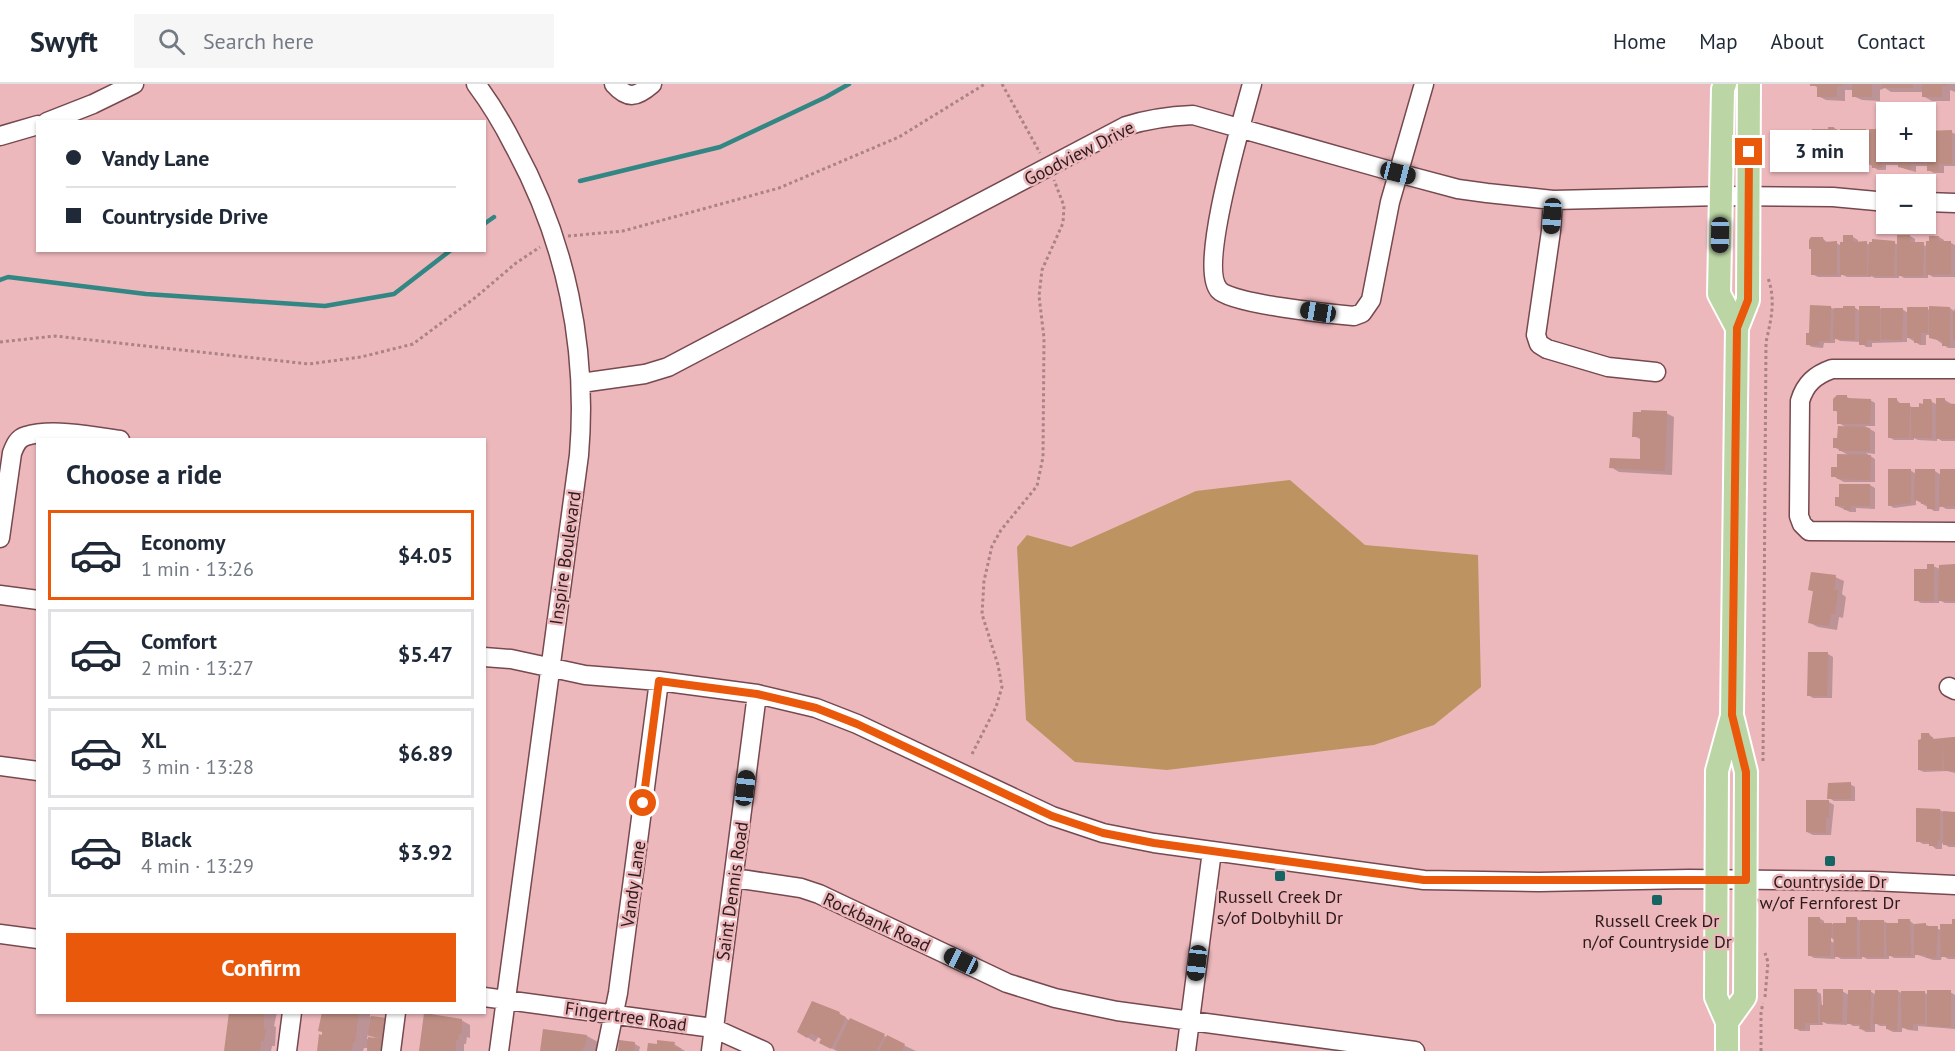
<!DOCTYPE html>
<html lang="en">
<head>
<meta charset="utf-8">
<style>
  :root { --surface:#fff; --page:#f6f6f7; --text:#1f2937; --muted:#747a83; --line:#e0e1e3; --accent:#ea580c }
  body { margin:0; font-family:"PT Sans",sans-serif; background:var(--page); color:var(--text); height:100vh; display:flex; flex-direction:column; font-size:22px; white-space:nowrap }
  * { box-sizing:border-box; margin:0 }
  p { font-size:20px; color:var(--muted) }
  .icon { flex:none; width:33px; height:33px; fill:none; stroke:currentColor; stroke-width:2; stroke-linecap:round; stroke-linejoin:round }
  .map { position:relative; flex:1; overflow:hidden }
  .sheet { position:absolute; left:36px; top:354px; width:450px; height:576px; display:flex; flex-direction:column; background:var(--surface); border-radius:0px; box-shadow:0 2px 4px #0004 }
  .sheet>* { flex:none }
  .guide { position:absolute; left:36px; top:36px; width:450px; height:132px; border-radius:0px; box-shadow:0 2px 4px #0004; display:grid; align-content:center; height:132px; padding:0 30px; background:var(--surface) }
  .buttons { position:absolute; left:1876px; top:18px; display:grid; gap:12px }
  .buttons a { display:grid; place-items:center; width:60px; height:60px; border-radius:0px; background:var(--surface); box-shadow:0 2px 4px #0004; font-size:30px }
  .end { position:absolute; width:27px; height:27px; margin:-14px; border:8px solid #ea580c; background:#fff; box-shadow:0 0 0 3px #fff }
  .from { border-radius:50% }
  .bubble { position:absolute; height:42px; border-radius:0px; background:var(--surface); box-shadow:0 2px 4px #0004; font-size:20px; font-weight:700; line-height:42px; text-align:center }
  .car { position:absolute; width:18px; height:36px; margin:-18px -9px; border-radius:8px; box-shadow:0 0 4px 2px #0007; background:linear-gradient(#222 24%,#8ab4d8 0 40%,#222 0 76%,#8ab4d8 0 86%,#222 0) }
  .guide b { display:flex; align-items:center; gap:21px; height:57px; font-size:22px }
  .guide b+b { border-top:2px solid var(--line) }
  .guide i { width:15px; height:15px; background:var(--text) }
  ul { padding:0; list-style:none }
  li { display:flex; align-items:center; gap:18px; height:90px; margin:0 12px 9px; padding:0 18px; border:3px solid var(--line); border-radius:0px }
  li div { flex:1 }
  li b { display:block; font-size:22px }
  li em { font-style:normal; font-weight:700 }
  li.current { border-color:var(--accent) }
  li>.icon { width:54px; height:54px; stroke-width:1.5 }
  h2 { padding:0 30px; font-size:27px; line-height:72px }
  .button { display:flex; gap:12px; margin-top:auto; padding:12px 30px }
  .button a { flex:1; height:69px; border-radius:0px; background:var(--accent); color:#fff; font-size:24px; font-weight:700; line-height:69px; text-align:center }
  header { display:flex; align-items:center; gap:36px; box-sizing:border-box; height:84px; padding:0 30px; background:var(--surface); border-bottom:2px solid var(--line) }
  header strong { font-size:28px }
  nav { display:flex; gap:33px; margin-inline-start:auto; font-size:21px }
  .search { width:420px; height:54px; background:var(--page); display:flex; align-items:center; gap:15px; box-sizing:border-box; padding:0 21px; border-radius:0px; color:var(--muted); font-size:22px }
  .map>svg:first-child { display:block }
  .green { fill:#bd9461 }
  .shadow { fill:#0003; fill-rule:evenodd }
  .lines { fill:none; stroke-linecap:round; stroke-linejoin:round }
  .stream { stroke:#328683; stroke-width:4.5 }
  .building { fill:#be8d83 }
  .minor-casing { stroke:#76494f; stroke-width:21 }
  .major-casing { stroke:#fff; stroke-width:26 }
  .path { stroke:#ab8286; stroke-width:3; stroke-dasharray:3 3; stroke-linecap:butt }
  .minor { stroke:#fff; stroke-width:18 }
  .major { stroke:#bbd6a4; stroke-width:22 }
  .route { stroke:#ea580c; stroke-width:8 }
  .poi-dot { fill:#166562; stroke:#ecb8bc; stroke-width:2 }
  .labels { text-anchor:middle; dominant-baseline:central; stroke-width:5; stroke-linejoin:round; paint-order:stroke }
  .street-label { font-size:18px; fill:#2d1a1c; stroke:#ecb8bc }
  .poi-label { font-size:18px; fill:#2d1a1c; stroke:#ecb8bc }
</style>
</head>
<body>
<header>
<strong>Swyft</strong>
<div class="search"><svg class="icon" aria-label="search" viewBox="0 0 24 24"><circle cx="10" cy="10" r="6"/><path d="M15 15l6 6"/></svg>Search here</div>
<nav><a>Home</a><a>Map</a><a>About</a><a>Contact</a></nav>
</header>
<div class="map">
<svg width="1955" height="967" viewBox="0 0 1955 967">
  <rect width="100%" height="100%" fill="#ecb8bc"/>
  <path class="green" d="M1290,396L1365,461L1478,471L1481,603L1434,641L1374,661L1167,686L1075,678L1026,636L1017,463L1027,451L1071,463L1196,407Z"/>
  <path class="shadow" d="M1812,0H1955V8L1950,6V17H1932L1923,12V8H1891L1885,4L1880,6V17L1862,16L1853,12V6H1845V17L1826,16L1818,12V4Z
    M1834,44L1842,49L1865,47L1871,50L1887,47V68H1926V48H1951L1955,50V82H1944V89H1934L1928,86V82H1916V88L1905,85L1899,81H1886V86H1878L1873,83V81H1858V88H1848L1842,85V80L1829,81V86H1820L1814,83L1813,69L1829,46Z
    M1899,152H1910L1915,155V160L1927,162L1939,153L1944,156V159H1951L1955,161V193H1933L1928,190V194H1904L1899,191V194H1875L1871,192V193H1847L1841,190V193H1818L1812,190L1822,154L1828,159H1836L1842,162L1845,159V153H1853L1858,156V159H1866L1870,161L1894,159L1899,161Z
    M1830,223L1834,225L1854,223L1860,227V224L1902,225L1908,229L1927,225L1931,226L1950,224L1954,227L1955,224V264H1948L1930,251H1926V261H1920L1907,253V258L1872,259V263H1866L1861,258L1840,257L1835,254V259H1824L1823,264L1812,263L1807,260L1811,250Z
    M1847,313L1852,316H1870L1875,319V342H1865L1875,348V370L1866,369L1875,375V398H1844L1833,392L1850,372L1834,363L1847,344L1839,339V329L1834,326Z
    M1890,316H1897L1902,321H1909L1914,325L1925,321L1930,317L1938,321L1945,316L1950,319V321H1955V357H1942L1937,354V357L1918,356L1914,354V356H1894L1889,353Z
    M1666,329L1674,333L1672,391L1619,388L1611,383L1641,377L1642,356L1634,352Z
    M1910,386L1916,390L1935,387L1941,391L1955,387V425H1946L1940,421L1939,427H1934L1916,416V421L1894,424L1889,421Z
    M1870,401L1875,404V425L1856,424V428H1850L1837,422L1841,414Z
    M1933,482L1940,485L1955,482V519H1945L1939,516V519H1921L1916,516L1928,487Z
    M1835,493L1844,497L1842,510L1846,513L1843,534L1839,533L1837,546L1818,543L1810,539L1814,508L1810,506Z
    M1828,570L1833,573L1832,614H1813L1808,611Z
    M1929,650L1935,656L1955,655V689L1947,687L1924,688L1919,686Z
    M1850,700L1855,703V717H1834L1829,714Z
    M1829,718L1834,721L1831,751H1813L1807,748Z
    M1940,726L1945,729H1955V763H1949L1942,759V765H1936L1930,760H1923L1918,757Z
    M1819,834L1824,837V840H1847L1857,835L1862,838L1883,837L1889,840L1900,841L1910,837L1915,841H1926L1941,846L1954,841L1955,837V875H1948L1942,871L1941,876H1933L1915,870V874H1894L1889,871V875H1867L1862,872V875H1841L1835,871V875L1814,874L1809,871ZM1825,850L1836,857V860L1823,853Z
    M1816,907L1821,910L1822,923L1842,907L1849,911L1870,907L1876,911L1898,907L1903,910L1924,908L1928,911L1950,908L1955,911V945L1918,942V947L1908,946L1902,943V948H1893L1887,945L1888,942H1880L1875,939V948H1866L1861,945V942H1853L1847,938V941L1827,940L1822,937L1823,941H1810V947H1800L1795,944Z
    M812,919L839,929L850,937L851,936L916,967H837L829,963L819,952L815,958L799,948Z
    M231,928H277L274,942L276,943L275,962H272L271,967H226Z
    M322,928H368L370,930V933L386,935L388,967H368V964H364L363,967H320L321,952H323ZM368,950L379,956L367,955Z
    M461,936L470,941V954L467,953L466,960H464V967H421Z
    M587,952L598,958L596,967H542Z
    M621,958L635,960L640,963L639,967H620Z
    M674,960L685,967H648Z"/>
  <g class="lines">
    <path class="stream" d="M580,97L720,63L826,13L849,0
      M484,140L494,133
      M0,196L8,193L146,210L325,222L394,210L451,166"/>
  </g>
  <path class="building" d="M1810,0H1843V2H1837V13H1817V2H1810Z
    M1852,0H1872V13H1852Z
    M1882,0H1913V4H1882Z
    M1922,0H1947V2H1942V13H1922Z
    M1828,43H1834V45H1837L1838,78H1824V84H1813L1808,79V67H1811L1810,53H1812V45H1828Z
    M1840,45H1866V79H1853V85L1841,86Z
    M1869,45H1887V68H1895V79H1882V84H1872L1871,79H1869Z
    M1952,46V80H1939V87H1927L1926,47Z
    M1898,68H1924V80L1911,79V86L1898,83Z
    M1843,151H1853V158L1867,157V191H1840V158H1843Z
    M1897,151H1910V158H1924L1923,192H1897Z
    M1929,152H1939V157H1951V190L1926,191V157H1929Z
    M1811,153H1823L1824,158L1837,157V191H1811V165H1809V156Z
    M1872,155L1895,157L1894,192H1868L1869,158H1872Z
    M1810,221L1831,222L1830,257H1819V261H1806V249H1809Z
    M1843,222H1855V256L1833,255L1834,224H1843Z
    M1859,222H1880V257L1867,256V261H1859Z
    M1929,222L1950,223V262H1942V257L1929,254Z
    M1907,223H1928V249H1921V259H1914V254H1907Z
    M1881,224H1903L1902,256L1881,255Z
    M1953,228H1955V256H1953Z
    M1837,311H1847V314L1871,315L1870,340H1837V327H1833V315Z
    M1888,314H1897V319H1910L1909,354H1888Z
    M1936,314H1945V319L1955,320V355H1936Z
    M1923,315H1931L1932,318V354H1911V323H1919V319L1923,320Z
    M1641,326L1667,327L1665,387L1609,384L1610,374L1640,375V353H1632L1633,328H1641Z
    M1838,342L1870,344V367H1839V364H1833V354H1837Z
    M1837,370L1871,371L1870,396L1837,395V393H1831V383H1837Z
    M1888,385H1911V419L1888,422Z
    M1915,385H1935V425H1927V420H1921V417L1914,416Z
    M1940,385H1955V422L1939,423Z
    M1839,400H1870V422H1851V426H1844V422H1835V413H1839Z
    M1927,480H1934V517H1914V485H1927Z
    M1955,480V517H1938L1939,481Z
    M1811,488L1836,491L1834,506H1838L1835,530H1831L1829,542L1808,539L1813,507L1808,506Z
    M1808,568H1828L1827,612H1807Z
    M1921,649H1929L1930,653H1933V655L1943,654L1942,686H1918V656L1921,655Z
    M1953,653H1955V687H1944L1943,654Z
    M1851,698V715H1827L1828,699Z
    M1806,716H1829V734H1826V749L1806,748Z
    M1916,724L1940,725V756H1938L1937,762H1929V758H1916Z
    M1943,727L1955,728V761H1943Z
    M1808,833H1820V839H1832L1830,872H1808Z
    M1846,833H1857V873H1834L1833,839H1846Z
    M1898,835H1910L1911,872H1887L1886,839H1898Z
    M1952,835H1955V873H1941L1940,840H1952Z
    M1860,836H1884V873H1860Z
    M1926,839V842H1938L1936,874H1926V871H1914V840Z
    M1794,905H1817L1818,939H1805V945H1794Z
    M1823,905H1843L1842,939L1820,938V921H1823Z
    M1848,906H1871L1870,946L1859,945L1860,940H1847Z
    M1875,906H1898L1897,946L1886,945V940H1873Z
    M1927,906H1951V943L1927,942Z
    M1901,907H1925V940H1913V945L1902,944Z
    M812,917L840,928L839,930L846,933L831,965L819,959L821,955L811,949L807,954L797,948Z
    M229,928H264V945H266L264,957H261L260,967H224Z
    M322,928H359L355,958H353L352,966L317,967L319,950L322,951V948L318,947Z
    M424,929L462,935V950H459L458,956H456V967H419Z
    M371,932L387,934L385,954L368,952Z
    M850,934L885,950L876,967H840L835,965Z
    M543,945L587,951L585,963H583L582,967H540Z
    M887,951L905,960L902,967H879Z
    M368,953L384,955L382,967H367Z
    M619,956L635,958L634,967H618Z
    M657,956L675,958L674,963L681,964L680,967H647L648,959L657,960Z"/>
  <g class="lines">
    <g class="minor-casing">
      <path id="minor" d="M476,0C491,20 503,40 514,62C566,157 588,263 579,371L499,967
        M614,0C628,16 637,13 652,0
        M1252,0C1243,34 1198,182 1219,206C1231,220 1332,230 1354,232L1362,229L1371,216L1390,118L1424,0
        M47,38L93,20L134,0
        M0,52L38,41
        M1553,116L1551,147L1536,251L1539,260L1547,265L1608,283L1656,288
        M1926,118L1955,119
        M1955,285H1832C1815,291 1805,300 1800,317L1799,432L1802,440L1809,447L1955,448
        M581,299L645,290L668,283L1126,42C1148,35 1170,32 1193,31L1398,89L1458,105L1487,109L1553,116L1721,112L1833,113L1887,118
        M0,454L12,369C15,361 18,354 26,352C51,344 94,352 120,356
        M0,511L38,516
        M484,573L511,575L585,591L659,597L757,610L816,624L857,640L1052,732L1103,749L1154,759L1424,796L1539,798L1689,795L1872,797L1955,801
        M1949,603L1955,606
        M0,682L38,687
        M734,794L801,804L819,810L1007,899L1055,914L1117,927L1415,967
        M0,850L38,855
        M484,913L713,944L764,967
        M287,967L292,928
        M391,967L396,928
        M606,967L618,909L659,597
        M711,967L757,610
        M1186,967L1212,767"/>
    </g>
    <g class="major-casing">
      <path id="major" d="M1725,0L1723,5L1719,210L1737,244
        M1727,938L1745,913L1746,688L1732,631L1737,244L1748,216L1749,0
        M1727,967V938L1716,913L1717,687L1732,632"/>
    </g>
    <path class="path" d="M1002,0L1040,69
      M568,152L623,147L779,104L899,53L985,0
      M0,258L55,252L309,280L361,273L413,260L476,213L516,179L540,163
      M972,670L996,623L1002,603L998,581L982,530L984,497L992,462L1001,446L1037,402L1043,373L1044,254L1039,212L1042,186L1063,139L1064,122L1054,96
      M1763,677L1766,258C1771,236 1776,216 1768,194
      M1765,913L1768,878L1765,869
      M1761,967V928L1763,919"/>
    <use href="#minor" class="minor"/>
    <use href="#major" class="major"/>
  </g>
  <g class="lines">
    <path class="route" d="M643,719L659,597L757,610L816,624L857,640L1052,732L1103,749L1154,759L1424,796H1746V688L1732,631L1737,244L1748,216L1749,68"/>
  </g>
  <g class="poi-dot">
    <rect x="1824" y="771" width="12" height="12" rx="3"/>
    <rect x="1274" y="786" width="12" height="12" rx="3"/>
    <rect x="1651" y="810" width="12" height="12" rx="3"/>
  </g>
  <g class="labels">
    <g class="street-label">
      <text transform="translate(1079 69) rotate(-27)">Goodview Drive</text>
      <text transform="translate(565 474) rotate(-82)">Inspire Boulevard</text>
      <text transform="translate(633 800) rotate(-82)">Vandy Lane</text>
      <text transform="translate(732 807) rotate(-82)">Saint Dennis Road</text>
      <text transform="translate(877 838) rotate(25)">Rockbank Road</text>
      <text transform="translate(626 932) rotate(8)">Fingertree Road</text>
    </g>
    <g class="poi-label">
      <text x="1830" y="797">Countryside Dr<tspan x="1830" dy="21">w/of Fernforest Dr</tspan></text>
      <text x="1280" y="812">Russell Creek Dr<tspan x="1280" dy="21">s/of Dolbyhill Dr</tspan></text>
      <text x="1657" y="836">Russell Creek Dr<tspan x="1657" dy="21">n/of Countryside Dr</tspan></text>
    </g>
  </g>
</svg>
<div class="buttons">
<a>+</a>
<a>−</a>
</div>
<i class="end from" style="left:643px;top:719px"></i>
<i class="end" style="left:1749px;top:68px"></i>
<div class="bubble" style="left:1770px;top:46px;width:99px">3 min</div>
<i class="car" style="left:1398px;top:89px;rotate:104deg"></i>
<i class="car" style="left:1552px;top:132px;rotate:184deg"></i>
<i class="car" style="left:1720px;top:151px;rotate:181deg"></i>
<i class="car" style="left:1318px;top:228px;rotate:279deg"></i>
<i class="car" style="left:745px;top:704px;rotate:7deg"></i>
<i class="car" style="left:961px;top:877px;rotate:296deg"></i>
<i class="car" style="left:1197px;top:879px;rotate:187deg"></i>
<div class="guide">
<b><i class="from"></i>Vandy Lane</b>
<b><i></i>Countryside Drive</b>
</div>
<section class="sheet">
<h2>Choose a ride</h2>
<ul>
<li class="current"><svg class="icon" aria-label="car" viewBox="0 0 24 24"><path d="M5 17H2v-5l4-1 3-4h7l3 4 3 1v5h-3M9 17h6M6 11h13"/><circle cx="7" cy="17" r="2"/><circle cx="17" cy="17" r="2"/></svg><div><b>Economy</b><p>1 min · 13:26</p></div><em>$4.05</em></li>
<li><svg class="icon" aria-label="car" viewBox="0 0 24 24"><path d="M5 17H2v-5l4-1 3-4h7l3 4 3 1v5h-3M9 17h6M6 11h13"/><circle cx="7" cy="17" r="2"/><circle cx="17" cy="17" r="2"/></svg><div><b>Comfort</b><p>2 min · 13:27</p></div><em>$5.47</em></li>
<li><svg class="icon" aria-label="car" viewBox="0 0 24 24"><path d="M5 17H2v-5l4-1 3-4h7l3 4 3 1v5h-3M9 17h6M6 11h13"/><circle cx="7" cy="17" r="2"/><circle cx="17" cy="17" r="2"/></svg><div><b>XL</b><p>3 min · 13:28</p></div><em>$6.89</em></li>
<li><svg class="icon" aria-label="car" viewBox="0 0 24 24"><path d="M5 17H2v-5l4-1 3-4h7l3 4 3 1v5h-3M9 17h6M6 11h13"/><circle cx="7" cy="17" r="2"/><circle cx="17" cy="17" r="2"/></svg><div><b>Black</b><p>4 min · 13:29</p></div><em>$3.92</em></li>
</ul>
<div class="button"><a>Confirm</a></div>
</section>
</div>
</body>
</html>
